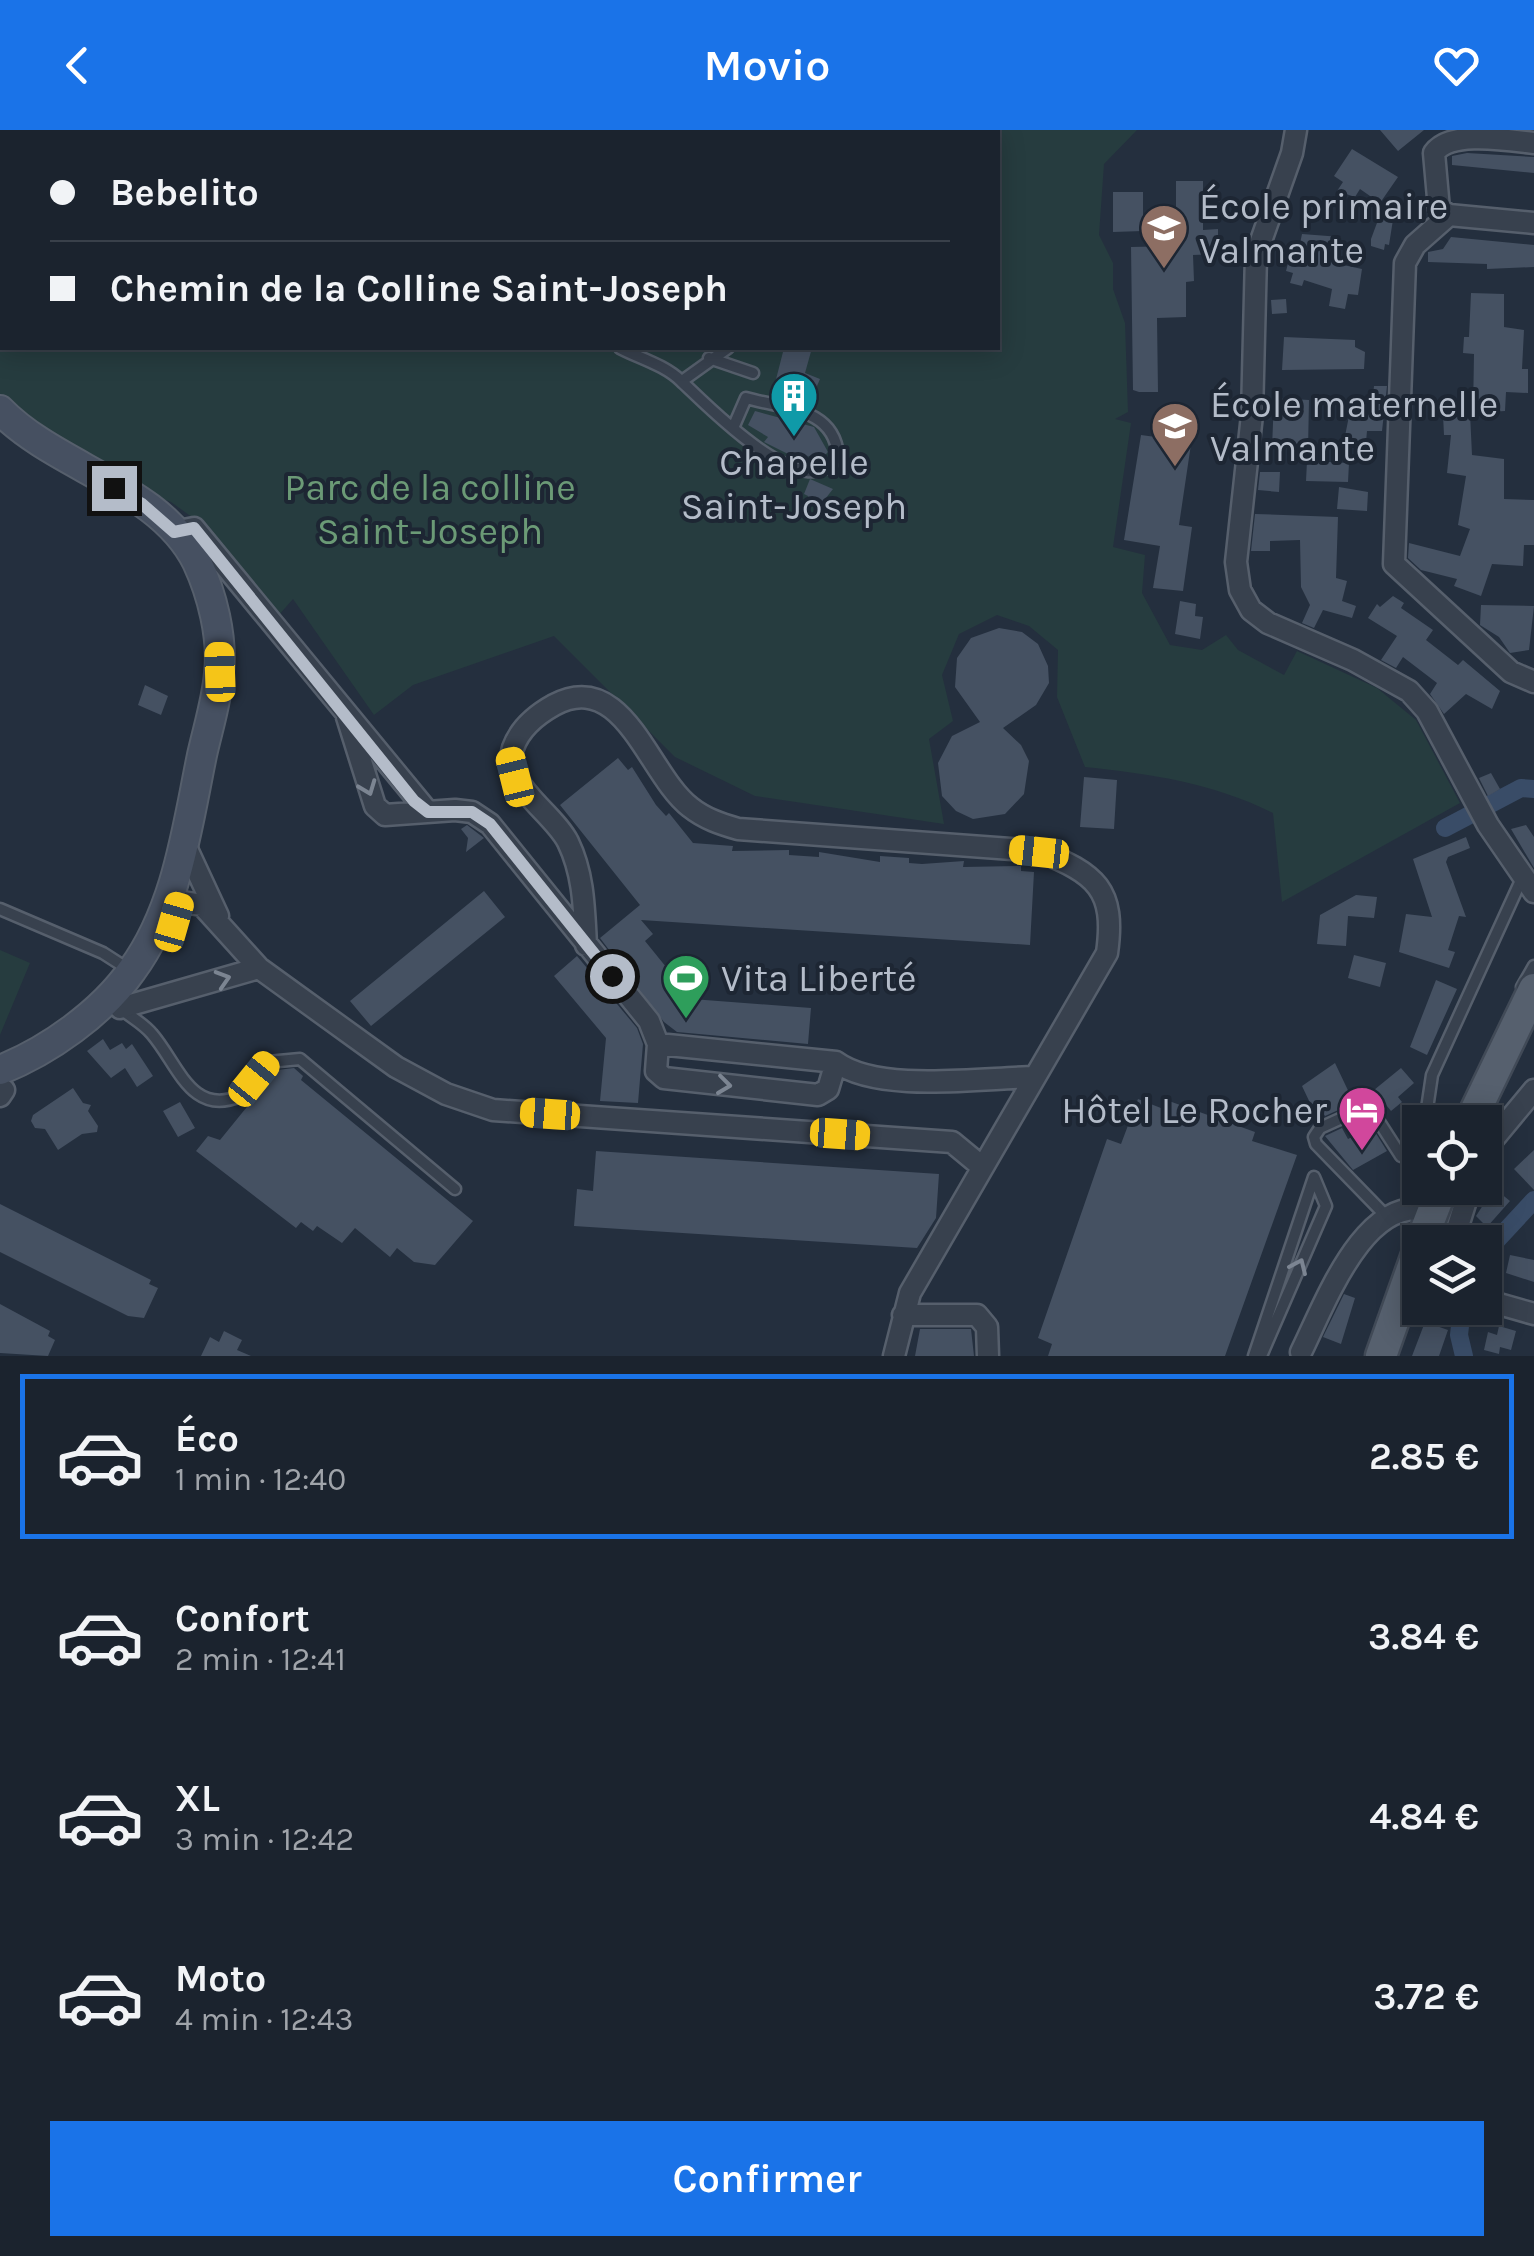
<!DOCTYPE html>
<html lang="fr">
<head>
<meta charset="utf-8">
<style>
  :root { --surface:#1b232e; --page:#282f3a; --text:#f1f3f6; --muted:#a0a4aa; --line:#39404a; --accent:#1a73e8 }
  body { margin:0; font-family:Karla,sans-serif; background:var(--page); color:var(--text); height:100vh; display:flex; flex-direction:column; font-size:38px; white-space:nowrap }
  * { box-sizing:border-box; margin:0 }
  p { font-size:32px; color:var(--muted) }
  .icon { flex:none; width:55px; height:55px; fill:none; stroke:currentColor; stroke-width:2; stroke-linecap:round; stroke-linejoin:round }
  .map { position:relative; height:1226px; overflow:hidden }
  .drawer { display:flex; flex-direction:column; background:var(--surface); flex:1 }
  .drawer>* { flex:none }
  .banner { position:absolute; left:0px; top:0px; width:1000px; height:220px; box-shadow:0 5px 25px #0003,0 0 0 2px var(--line); display:grid; align-content:center; height:220px; padding:0 50px; background:var(--surface) }
  .fabs { position:absolute; left:1402px; top:975px; display:grid; gap:20px }
  .fabs a { display:grid; place-items:center; width:100px; height:100px; border-radius:0px; background:var(--surface); box-shadow:0 5px 25px #0003,0 0 0 2px var(--line); font-size:50px }
  .end { position:absolute; width:45px; height:45px; margin:-22px; border:12px solid #b4bcc9; background:#111; box-shadow:0 0 0 5px #111 }
  .from { border-radius:50% }
  .car { position:absolute; width:30px; height:60px; margin:-30px -15px; border-radius:12px; box-shadow:0 0 8px 2px #0007; background:linear-gradient(#f5c518 24%,#345 0 40%,#f5c518 0 76%,#345 0 86%,#f5c518 0) }
  .banner b { display:flex; align-items:center; gap:35px; height:95px; font-size:38px }
  .banner b+b { border-top:2px solid var(--line) }
  .banner i { width:25px; height:25px; background:var(--text) }
  ul { padding:18px 0 0; list-style:none }
  li { display:flex; align-items:center; gap:30px; height:165px; margin:0 20px 15px; padding:0 30px; border:5px solid transparent; border-radius:0px }
  li div { flex:1 }
  li b { display:block; font-size:38px }
  li em { font-style:normal; font-weight:600 }
  li.current { border-color:var(--accent) }
  li>.icon { width:90px; height:90px; stroke-width:1.5 }
  .cta { display:flex; gap:20px; margin-top:auto; padding:20px 50px }
  .cta a { flex:1; height:115px; border-radius:0px; background:var(--accent); color:#fff; font-size:40px; font-weight:600; line-height:115px; text-align:center }
  header { display:flex; justify-content:space-between; align-items:center; height:130px; padding:0 50px; background:var(--accent); color:#fff; font-size:45px; font-weight:600 }
  .map>svg:first-child { display:block }
  .green { fill:#263c3f }
  .lines { fill:none; stroke-linecap:round; stroke-linejoin:round }
  .canal { stroke:#394c67; stroke-width:18 }
  .building { fill:#455162 }
  .lane-casing { stroke:#565f6c; stroke-width:15 }
  .street-casing { stroke:#565f6c; stroke-width:25 }
  .secondary-casing { stroke:#565f6c; stroke-width:32 }
  .primary-casing { stroke:#414a57; stroke-width:35 }
  .lane { stroke:#38414e; stroke-width:10 }
  .street { stroke:#38414e; stroke-width:20 }
  .secondary { stroke:#465061; stroke-width:28 }
  .primary { stroke:#56606e; stroke-width:30 }
  .oneway { stroke:#7c8592 }
  .route { stroke:#b4bcc9; stroke-width:12 }
  .labels { text-anchor:middle; dominant-baseline:central; stroke-width:8; stroke-linejoin:round; paint-order:stroke }
  .poi-label { font-size:38px; fill:#b4bcc9; stroke:#1d2633; text-anchor:start }
  .park-label { font-size:38px; fill:#6b9a76; stroke:#1d2633 }
</style>
</head>
<body>
<header><svg class="icon" aria-label="back" viewBox="0 0 24 24"><path d="M15 5l-7 7 7 7"/></svg>Movio<svg class="icon" aria-label="heart" viewBox="0 0 24 24"><path d="M12 20l-8-8c-3-5 5-10 8-4 3-6 11-1 8 4z"/></svg></header>
<div class="map">
<svg width="1534" height="1226" viewBox="0 0 1534 1226">
  <rect width="100%" height="100%" fill="#242f3e"/>
  <path class="green" d="M232,0H1137L1104,34L1099,105L1113,133V159L1125,193L1128,282L1115,289L1131,293L1113,417L1145,425L1142,463L1170,515L1202,520L1226,505L1238,520L1284,545L1297,521L1377,558L1416,590L1460,673L1282,772L1273,683C1213,653 1152,644 1085,637L1057,567L1058,520L1029,496L997,485L959,504L942,545L953,591L929,609L944,694L755,666L675,627L554,506L413,555L374,585L293,469L278,486L196,390L171,372L125,355L37,305L0,267V103L2,218H998V2Z
    M0,820L30,833L0,905Z"/>
  <g class="lines">
    <path class="canal" d="M1445,698L1521,658L1534,659
      M1485,1123L1534,1070
      M1462,1178L1459,1205L1464,1226"/>
  </g>
  <path class="building" d="M1380,0H1424L1398,21Z
    M1352,19L1398,47L1380,73L1360,59L1355,67L1337,61L1343,52L1334,46Z
    M1467,23L1534,27V43L1452,35V26Z
    M1176,51H1203V100L1218,99V124L1193,125L1194,151L1186,152V187L1157,188L1158,262H1139L1133,260L1131,117L1176,116Z
    M1113,62H1143V101L1113,102Z
    M1384,74L1395,77L1389,115L1385,114L1384,120L1371,116V109Z
    M1302,104L1341,107L1334,133L1362,139L1358,165L1348,164L1345,179L1329,176L1332,159L1304,150L1302,156L1290,153L1293,143L1286,141L1291,122L1298,123Z
    M1451,107L1534,115V137L1487,139V134L1428,132V122L1443,119Z
    M1471,163L1504,164V197L1524,200L1522,239H1528V263L1506,262L1505,281L1473,283L1474,224L1463,223L1464,207H1469Z
    M1286,169L1287,183L1272,184L1271,170Z
    M1284,207L1355,210V217L1365,222L1364,239L1282,240Z
    M784,218H812L805,243L820,249L814,263L792,254L786,268L772,265Z
    M1374,256H1387L1382,301H1367L1366,312L1344,311L1350,281L1352,276H1372Z
    M1274,268L1309,270L1308,320L1272,318Z
    M755,281L814,297L828,322L821,329L809,331L810,326L798,329L764,312L768,307L748,295Z
    M1470,283L1472,325L1504,329V369L1534,370V415H1524L1523,436L1492,434L1481,466L1454,456L1457,449L1421,440L1408,428L1409,413L1460,426L1470,399L1458,395L1466,346L1447,343L1451,305H1444L1443,285Z
    M1166,289L1194,294L1179,395L1192,397L1183,461L1153,458L1160,416L1124,410L1141,305L1163,308Z
    M1307,331L1349,333L1348,352L1306,351Z
    M1260,342H1280L1279,362L1258,360Z
    M810,349L833,359L818,378L807,373L808,366L804,364Z
    M1339,357L1368,362L1367,381L1337,379Z
    M1255,384L1338,387L1336,448L1347,451L1342,471L1356,476L1352,488L1323,480L1314,498L1302,493L1310,475L1301,457L1300,410L1270,411V421H1251Z
    M1393,466L1404,473L1401,478L1433,500L1426,510L1458,535L1463,530L1500,561L1492,579L1466,564L1444,584L1430,564L1437,553L1403,527L1396,538L1381,530L1397,506L1368,488L1377,474L1380,477Z
    M1180,471L1196,474L1195,486L1203,487L1200,509L1175,504Z
    M1481,475L1534,476L1529,520L1510,523L1499,507L1480,495Z
    M999,498L1022,502L1038,514L1048,536L1049,553L1036,575L1003,598L1021,615L1029,631L1024,664L1005,684L973,689L956,681L942,666L938,633L952,606L980,592L955,557L957,528L971,508Z
    M145,555L168,566L161,585L138,575Z
    M618,628L628,640L632,637L656,675L666,686L669,683L693,713L733,716L732,721L789,720V725L819,727V722L880,732V726L909,728V733L922,734L964,731L963,737L1021,736V741L1034,742L1030,815L641,790L653,804L645,811L692,869L811,878L808,914L677,902L664,892L600,808L640,775L560,675Z
    M1491,643L1500,659L1488,666L1479,648Z
    M1084,647L1117,650L1114,699L1080,697Z
    M467,695L484,708L466,722L468,708L461,699Z
    M1526,695L1534,707V738L1511,699Z
    M1466,707L1470,718L1448,727L1446,732L1466,787L1459,786L1448,820L1455,822L1449,838L1399,822L1406,784L1432,787L1413,729Z
    M484,761L505,787L371,896L350,871Z
    M1356,765L1377,767L1374,788L1348,786L1346,816L1317,814L1320,785Z
    M1354,825L1386,833L1380,857L1348,848Z
    M577,826L637,898L643,914L638,973L600,971L606,908L554,846Z
    M1436,850L1457,859L1427,925L1410,917Z
    M103,909L110,920L122,913L126,919L132,914L153,946L137,957L125,938L111,948L87,921Z
    M1335,933L1354,973L1325,986L1315,972L1311,975L1302,956Z
    M294,938L303,946L301,950L473,1091L435,1135L414,1132L397,1118L390,1127L355,1098L342,1113L317,1096L313,1101L301,1092L296,1098L196,1021L208,1006L220,1010L277,940Z
    M1401,938L1414,953L1398,967L1402,972L1391,981L1374,960Z
    M73,958L83,973L91,975L88,981L98,996L97,1002L82,1004L58,1020L45,999L35,998L31,991L33,985Z
    M1138,969L1166,980L1169,971L1255,1002L1252,1011L1297,1025L1225,1226H1048L1052,1214L1038,1208L1107,1009L1121,1014Z
    M180,972L195,998L178,1007L163,981Z
    M1372,997L1387,1021L1353,1040L1325,1006L1342,998L1348,1009Z
    M1534,1020V1060L1514,1039Z
    M596,1021L939,1044L936,1088L917,1118L574,1096L577,1059L593,1061Z
    M1494,1058L1510,1071L1487,1097L1476,1086Z
    M0,1074L151,1150L149,1154L158,1158L144,1188L128,1186L0,1122Z
    M1510,1125L1534,1130V1152L1506,1143Z
    M1344,1164L1355,1168L1341,1214L1323,1207Z
    M0,1174L50,1201L48,1206L55,1210L48,1226L0,1223Z
    M1425,1192L1448,1200L1439,1226H1412Z
    M1499,1196L1516,1201L1511,1220L1500,1217L1499,1224L1484,1220L1488,1202L1497,1205Z
    M920,1199H971L974,1226H915Z
    M224,1201L242,1210L237,1220L251,1226H201L210,1207L219,1212Z"/>
  <g class="lines">
    <g class="lane-casing">
      <path id="lane" d="M537,2L543,0
        M620,218C639,228 665,235 681,251C705,273 808,382 838,325C834,280 789,279 754,270L746,268L733,298
        M709,228L753,243
        M682,251L728,218
        M0,779L103,823L131,841
        M1522,857L1534,836
        M121,879C131,887 144,894 152,904C178,934 191,987 240,966L268,932L300,929L455,1059
        M1425,992L1432,945L1523,746
        M1386,1086L1316,1014L1314,1007L1320,998L1364,978L1374,984L1401,1026
        M1254,1226L1314,1047L1326,1076L1261,1226"/>
    </g>
    <g class="street-casing">
      <path id="street" d="M1296,0L1292,23L1256,125L1252,285L1236,432L1240,460L1251,480L1268,493L1353,530L1409,561L1427,581L1488,695L1534,762
        M1449,85L1439,79L1434,23C1450,0 1507,10 1534,13
        M1534,93L1449,85L1415,115L1405,133L1394,434L1511,542L1534,552
        M174,402L194,398L428,682
        M347,587L375,676L385,685L455,680L472,682L490,694L649,891L658,914L656,941L664,948L818,965L828,959L836,932
        M186,717L218,786
        M169,770L202,775L259,838L396,937L446,964L493,980L952,1012L981,1036
        M586,815C584,779 584,745 568,712C553,682 501,654 513,618C520,598 536,585 554,575C624,538 648,645 690,677C705,689 721,694 738,699L1039,721C1096,744 1116,759 1107,823L910,1163L894,1226
        M120,878L259,838
        M658,914L836,932C878,963 980,948 1035,947
        M0,958L4,960L0,966
        M1485,1019L1534,960
        M1453,1112L1470,1058
        M1485,1170L1534,1184
        M903,1185H977L987,1197L988,1226
        M1301,1222C1324,1176 1366,1059 1432,1082"/>
    </g>
    <g class="secondary-casing">
      <path id="secondary" d="M0,280C56,338 160,357 197,432C212,464 223,507 219,543C217,570 208,598 202,625C187,698 177,779 132,840C102,883 48,921 0,940"/>
    </g>
    <g class="primary-casing">
      <path id="primary" d="M1470,992L1534,859
        M1421,1112L1442,1058
        M1381,1226L1420,1116"/>
    </g>
    <use href="#lane" class="lane"/>
    <use href="#street" class="street"/>
    <use href="#secondary" class="secondary"/>
    <use href="#primary" class="primary"/>
  </g>
  <defs><path id="oneway-chevron" d="M-2-3.5L2.5 0L-2 3.5" fill="none" stroke-width="1.6" stroke-linecap="round" stroke-linejoin="round" transform="scale(2.5)"/></defs>
  <g class="oneway">
    <use href="#oneway-chevron" transform="translate(368 658) rotate(69)"/>
    <use href="#oneway-chevron" transform="translate(223 849) rotate(-17)"/>
    <use href="#oneway-chevron" transform="translate(724 955) rotate(7)"/>
    <use href="#oneway-chevron" transform="translate(1299 1136) rotate(-66)"/>
  </g>
  <g class="lines">
    <path class="route" d="M114,358L142,374L174,402L194,398L414,671L428,682H472L490,694L612,846"/>
  </g>
  <defs>
    <g id="school-pin" transform="scale(2.5)"><path d="M0 17L-7.5 6A9.5 9.5 0 1 1 7.5 6Z" fill="#8d6e63" stroke="#1d2633"/><path d="M0-5L7-2L0 1L-7-2ZM-4 1L0 2.5L4 1V4Q0 6-4 4Z" fill="#fff"/></g>
    <g id="building-pin" transform="scale(2.5)"><path d="M0 17L-7.5 6A9.5 9.5 0 1 1 7.5 6Z" fill="#0f9aa8" stroke="#1d2633"/><path d="M-4-6H4V6H1V3H-1V6H-4ZM-2.5-4.3h1.7v1.8h-1.7ZM.8-4.3h1.7v1.8H.8ZM-2.5-1h1.7V.8h-1.7ZM.8-1h1.7V.8H.8Z" fill="#fff"/></g>
    <g id="stadium-pin" transform="scale(2.5)"><path d="M0 17L-7.5 6A9.5 9.5 0 1 1 7.5 6Z" fill="#2e9e5b" stroke="#1d2633"/><path d="M0-5a6.5 5 0 1 0 0 10a6.5 5 0 1 0 0-10ZM-3.5-1.8h7v3.6h-7Z" fill="#fff"/></g>
    <g id="hotel-pin" transform="scale(2.5)"><path d="M0 17L-7.5 6A9.5 9.5 0 1 1 7.5 6Z" fill="#d1479c" stroke="#1d2633"/><path d="M-6-4.5h1.5V1H6V5H4.5V3h-9V5H-6ZM-4 0a1.8 1.8 0 1 1 3.6 0ZM.5 0V-2.5h3Q6-2.5 6 0Z" fill="#fff"/></g>
  </defs>
  <g fill-rule="evenodd">
    <use href="#school-pin" x="1164" y="98"/>
    <use href="#building-pin" x="794" y="266"/>
    <use href="#school-pin" x="1175" y="296"/>
    <use href="#stadium-pin" x="686" y="848"/>
    <use href="#hotel-pin" x="1362" y="980"/>
  </g>
  <g class="labels">
    <g class="poi-label">
      <text x="1199" y="76">École primaire<tspan x="1199" dy="44">Valmante</tspan></text>
      <text x="1210" y="274">École maternelle<tspan x="1210" dy="44">Valmante</tspan></text>
      <text x="794" y="332" text-anchor="middle">Chapelle<tspan x="794" dy="44">Saint-Joseph</tspan></text>
      <text x="721" y="848">Vita Liberté</text>
      <text x="1327" y="980" text-anchor="end">Hôtel Le Rocher</text>
    </g>
    <g class="park-label">
      <text x="430" y="357">Parc de la colline<tspan x="430" dy="44">Saint-Joseph</tspan></text>
    </g>
  </g>
</svg>
<div class="fabs">
<a><svg class="icon" aria-label="locate" viewBox="0 0 24 24"><circle cx="12" cy="12" r="6"/><path d="M12 2v4M12 18v4M2 12h4M18 12h4"/></svg></a>
<a><svg class="icon" aria-label="layers" viewBox="0 0 24 24"><path d="M12 4l9 5-9 5-9-5zM3 14l9 5 9-5"/></svg></a>
</div>
<i class="end from" style="left:612px;top:846px"></i>
<i class="end" style="left:114px;top:358px"></i>
<i class="car" style="left:220px;top:542px;rotate:358deg"></i>
<i class="car" style="left:515px;top:647px;rotate:346deg"></i>
<i class="car" style="left:1039px;top:722px;rotate:276deg"></i>
<i class="car" style="left:174px;top:792px;rotate:16deg"></i>
<i class="car" style="left:254px;top:949px;rotate:39deg"></i>
<i class="car" style="left:550px;top:984px;rotate:274deg"></i>
<i class="car" style="left:840px;top:1004px;rotate:94deg"></i>
<div class="banner">
<b><i class="from"></i>Bebelito</b>
<b><i></i>Chemin de la Colline Saint-Joseph</b>
</div>
</div>
<section class="drawer">
<ul>
<li class="current"><svg class="icon" aria-label="car" viewBox="0 0 24 24"><path d="M5 17H2v-5l4-1 3-4h7l3 4 3 1v5h-3M9 17h6M6 11h13"/><circle cx="7" cy="17" r="2"/><circle cx="17" cy="17" r="2"/></svg><div><b>Éco</b><p>1 min · 12:40</p></div><em>2.85 €</em></li>
<li><svg class="icon" aria-label="car" viewBox="0 0 24 24"><path d="M5 17H2v-5l4-1 3-4h7l3 4 3 1v5h-3M9 17h6M6 11h13"/><circle cx="7" cy="17" r="2"/><circle cx="17" cy="17" r="2"/></svg><div><b>Confort</b><p>2 min · 12:41</p></div><em>3.84 €</em></li>
<li><svg class="icon" aria-label="car" viewBox="0 0 24 24"><path d="M5 17H2v-5l4-1 3-4h7l3 4 3 1v5h-3M9 17h6M6 11h13"/><circle cx="7" cy="17" r="2"/><circle cx="17" cy="17" r="2"/></svg><div><b>XL</b><p>3 min · 12:42</p></div><em>4.84 €</em></li>
<li><svg class="icon" aria-label="car" viewBox="0 0 24 24"><path d="M5 17H2v-5l4-1 3-4h7l3 4 3 1v5h-3M9 17h6M6 11h13"/><circle cx="7" cy="17" r="2"/><circle cx="17" cy="17" r="2"/></svg><div><b>Moto</b><p>4 min · 12:43</p></div><em>3.72 €</em></li>
</ul>
<div class="cta"><a>Confirmer</a></div>
</section>
</body>
</html>
